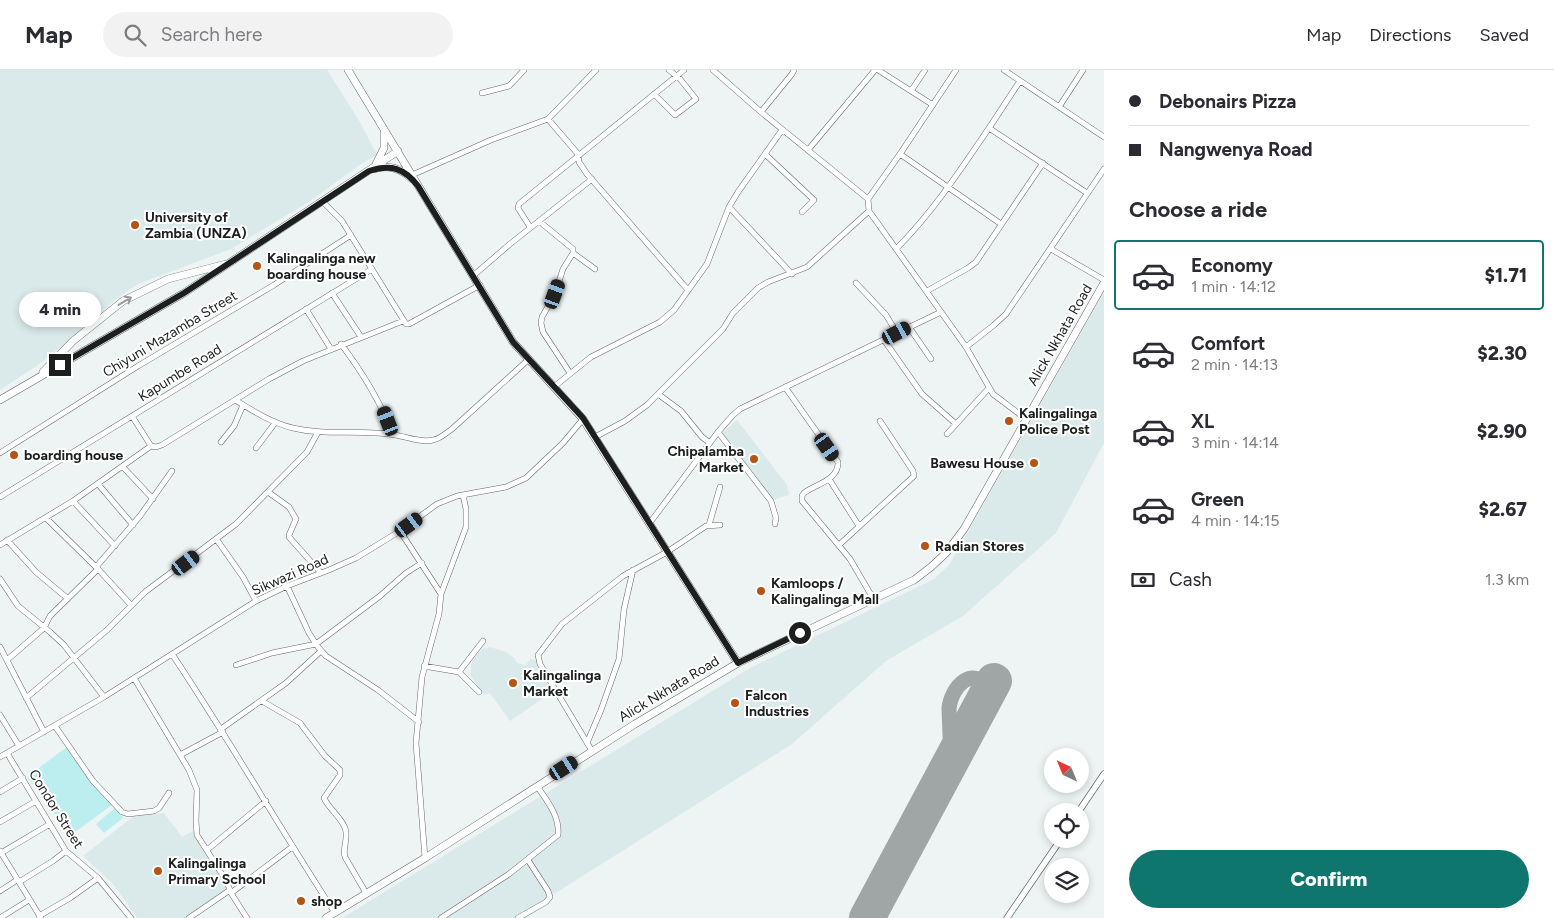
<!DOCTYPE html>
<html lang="en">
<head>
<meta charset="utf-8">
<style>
  :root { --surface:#fff; --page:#f2f2f3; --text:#2b2b33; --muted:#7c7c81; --line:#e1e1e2; --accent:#0f766e }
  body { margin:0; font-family:Figtree,sans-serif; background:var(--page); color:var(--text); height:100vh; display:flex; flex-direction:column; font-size:19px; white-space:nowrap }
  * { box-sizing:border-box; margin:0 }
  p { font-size:16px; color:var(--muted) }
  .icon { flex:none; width:28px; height:28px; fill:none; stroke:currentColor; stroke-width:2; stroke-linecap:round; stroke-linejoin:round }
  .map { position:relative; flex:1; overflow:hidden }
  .panel { display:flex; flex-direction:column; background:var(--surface); width:450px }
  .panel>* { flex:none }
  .guide { display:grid; align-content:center; height:110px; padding:0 25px; background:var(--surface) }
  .needle { width:32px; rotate:316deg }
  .fabs { position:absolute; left:1044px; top:678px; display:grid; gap:10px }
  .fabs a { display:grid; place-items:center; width:45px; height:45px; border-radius:50%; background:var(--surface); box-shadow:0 2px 8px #0003; font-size:25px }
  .end { position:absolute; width:22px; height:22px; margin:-11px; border:6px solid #1d1f1f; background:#fff; box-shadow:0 0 0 2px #fff }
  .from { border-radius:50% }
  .bubble { position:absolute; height:35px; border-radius:18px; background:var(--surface); box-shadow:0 2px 8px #0003; font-size:16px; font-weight:800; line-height:35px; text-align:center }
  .car { position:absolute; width:15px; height:30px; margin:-15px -8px; border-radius:6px; box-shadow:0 0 4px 1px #0007; background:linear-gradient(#222 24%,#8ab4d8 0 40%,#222 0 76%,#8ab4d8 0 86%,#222 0) }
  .guide b { display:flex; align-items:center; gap:18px; height:48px; font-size:19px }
  .guide b+b { border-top:1px solid var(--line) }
  .guide i { width:12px; height:12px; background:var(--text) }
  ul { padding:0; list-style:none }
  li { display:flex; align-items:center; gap:15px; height:70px; margin:0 10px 8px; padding:0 15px; border:2px solid transparent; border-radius:5px }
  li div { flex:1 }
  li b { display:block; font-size:19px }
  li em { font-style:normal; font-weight:800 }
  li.current { border-color:var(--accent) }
  li>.icon { width:45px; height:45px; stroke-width:1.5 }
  h2 { padding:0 25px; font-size:22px; line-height:60px }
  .pay { display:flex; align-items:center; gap:12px; height:55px; padding:0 25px; font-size:19px }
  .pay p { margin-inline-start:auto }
  .cta { display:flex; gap:10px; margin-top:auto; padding:10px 25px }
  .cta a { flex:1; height:58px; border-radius:30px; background:var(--accent); color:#fff; font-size:20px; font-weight:800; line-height:58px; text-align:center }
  header { display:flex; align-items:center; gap:30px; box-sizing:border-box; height:70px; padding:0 25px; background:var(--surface); border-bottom:1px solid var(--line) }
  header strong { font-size:24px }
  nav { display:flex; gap:28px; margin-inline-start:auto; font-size:18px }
  .search { width:350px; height:45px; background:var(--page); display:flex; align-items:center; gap:12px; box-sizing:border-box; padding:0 18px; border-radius:28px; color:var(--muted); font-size:19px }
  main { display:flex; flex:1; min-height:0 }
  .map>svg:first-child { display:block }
  .built { fill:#dae9e9 }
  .pitch { fill:#bceeef }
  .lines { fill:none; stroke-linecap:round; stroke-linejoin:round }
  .taxiway { stroke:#a0a5a5; stroke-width:15 }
  .runway { stroke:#a0a5a5; stroke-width:36 }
  .minor-casing { stroke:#636868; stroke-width:6 }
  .tertiary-casing { stroke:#636868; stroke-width:7 }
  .secondary-casing { stroke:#636868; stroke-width:8 }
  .minor { stroke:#fff; stroke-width:5 }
  .tertiary { stroke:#fff; stroke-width:5.5 }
  .secondary { stroke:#fff; stroke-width:7 }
  .oneway { stroke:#999a9a }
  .route { stroke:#1d1f1f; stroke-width:6 }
  .poi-dot { fill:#b55413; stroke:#fff; stroke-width:2 }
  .labels { text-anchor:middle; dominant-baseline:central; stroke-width:4; stroke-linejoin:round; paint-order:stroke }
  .poi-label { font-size:14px; font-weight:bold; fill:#1d1f1f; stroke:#fff; text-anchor:start }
  .street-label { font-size:14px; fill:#1d1f1f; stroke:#fff }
</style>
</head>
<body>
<header>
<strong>Map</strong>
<div class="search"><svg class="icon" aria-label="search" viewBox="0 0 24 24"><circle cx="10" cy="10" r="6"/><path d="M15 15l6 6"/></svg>Search here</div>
<nav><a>Map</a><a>Directions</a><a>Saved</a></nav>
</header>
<main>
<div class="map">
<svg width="1104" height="848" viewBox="0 0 1104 848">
  <rect width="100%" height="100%" fill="#eef4f4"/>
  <path class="built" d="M0,0H327L360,52L377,85L364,92L310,131L231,179L138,214L116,229L71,269L35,297L0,320Z
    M1104,222V373L1056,463L963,546L886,591L792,674L516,848H342L750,598L934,509L949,495Z
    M737,350L787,415L789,425L772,430L722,363Z
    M490,577L506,582L514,588L517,593L525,595L531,589L537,591L555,620L510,651L490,623L484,625L482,623L471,606V595L473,589L482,579Z
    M164,743L182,767L193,761L229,819L187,848H137L114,815L83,786L134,746Z"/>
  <path class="pitch" d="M68,676L112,735L71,765L27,707Z
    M115,738L123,748L104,763L96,754Z"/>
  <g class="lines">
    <path class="taxiway" d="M951,690L949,638C951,617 974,593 988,620"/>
    <path class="runway" d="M867,848L994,611"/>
    <g class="minor-casing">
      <path id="minor" d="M713,0L761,42L868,129L869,141L966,277L993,324L1026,349
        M878,0L933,35
        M1004,0L1104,67
        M1020,11L989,58L1087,123
        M911,21L925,0
        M482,23L509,16L524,0
        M654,24L675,45L696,29L680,9L669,0
        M1059,37L1083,0
        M761,42L792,4L794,0
        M548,49L596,0
        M808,80L875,0
        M765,84L814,130L802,142
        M900,84L1001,154
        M412,105L491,70L548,49L578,84L579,92L587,104L688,220
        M868,129L900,84L956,0
        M323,132L342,151L406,254H409L480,215
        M729,137L792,204
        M539,151L573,179V183L563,199L555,224L542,247L541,253L543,262L570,303
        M530,157L518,138L519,134L684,0
        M897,178C933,142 961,99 989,58
        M1051,179L1104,210
        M573,183L595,199
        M474,205L510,174L592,109
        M856,213L886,245L897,263
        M927,221L968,198L976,192L1043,93
        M332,223L361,267
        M306,239L331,279
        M909,257L931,289
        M884,270L922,324L956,354
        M341,274C363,303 380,331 393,364
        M966,277L994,255L1006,244L1104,99
        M555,316L591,287L660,252L674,240L707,194L729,137L738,122L782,60
        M785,317L838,392C839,410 816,414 804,423L802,426V431L850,489L874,530
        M658,324L681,341L702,367L710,373
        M235,330C253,341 272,353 293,358C326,366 361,359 395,365C407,367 421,373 433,370C440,369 446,363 452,359L529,289
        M132,346L151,376
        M718,362L771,431L776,448L775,454
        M947,364L989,318
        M595,367L625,351L647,335L723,259L733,243L758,218L768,212L807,197L869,141
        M221,372L234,356L243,335
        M256,378L275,353
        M0,383L138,296L274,215L351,165
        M123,397L153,429
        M829,409L859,456
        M98,414L133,455
        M268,422L289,437L296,449L289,465V467L321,503
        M0,427L372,199
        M73,431L115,476
        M46,448L98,499L131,535
        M649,454L718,362L733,345L740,339L941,242
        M709,455L720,417
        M400,461L441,524
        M7,470L36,502L67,528
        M217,470L243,507L256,531
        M0,475L73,431L151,376L156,377L162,375L269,309L303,291L403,251
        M839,475L914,406L913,401L880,351
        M96,497L140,446L172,401
        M0,509L18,536L50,562L64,575L104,627
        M287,516L309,563L318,577L326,586L378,620L419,652
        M0,577L44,662
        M172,584C229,669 279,757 335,843
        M7,590L44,558L50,546L98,499
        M236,595L272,583L316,574L380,526L406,503L422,493
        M424,596L459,602L479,622
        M459,602L483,571
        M134,608L189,700L197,720L196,751L197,765L227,812L231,823L247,848
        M26,628L107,560L145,522L236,454L307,382L318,362
        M262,631L300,653L325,686L340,700V705L324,728C329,739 341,747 345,758C349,768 342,778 345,787L366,823
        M0,645L19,676
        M55,656L93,711L122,742L128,744L154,741L159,738L169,723
        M221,659L286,613L321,581
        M587,673L601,640L619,589L624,539L633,500
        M592,681L540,594L538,585L562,554L623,506L667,482L706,456L720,455
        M7,683L66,781L98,808L131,848
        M180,685L223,662
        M0,687L104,627L256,531L287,516L329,500L356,488L400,461L437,434L457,426L506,417L526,408L563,373L583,349
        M0,722L23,708
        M0,752L36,731
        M207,780L266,731
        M0,781L41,848
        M1,783L50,754
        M425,788L416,673L422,607L439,544L441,524L466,457V439L463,425
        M19,812L53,791L66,781
        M0,821L17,810
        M231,823L292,777
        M39,846L70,828L98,808
        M0,848L29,830
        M189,848L230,820
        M441,848L509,804L558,765C560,746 547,731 537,716
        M518,848L546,832L550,827L548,821L528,790"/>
    </g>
    <g class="tertiary-casing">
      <path id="tertiary" d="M1079,741L1104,704
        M1007,848L1061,769"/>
    </g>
    <g class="secondary-casing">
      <path id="secondary" d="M348,0L513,272L583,349L738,593
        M376,94L384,78V62
        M374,99C388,94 402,99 412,109
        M43,302L73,271L123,231L168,209L226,194
        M0,330L184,223L398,81
        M326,848L425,788L635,654L738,593L914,510L931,497L946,483L964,459L1104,213"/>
    </g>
    <use href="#minor" class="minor"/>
    <use href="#tertiary" class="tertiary"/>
    <use href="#secondary" class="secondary"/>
  </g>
  <defs><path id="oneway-shaft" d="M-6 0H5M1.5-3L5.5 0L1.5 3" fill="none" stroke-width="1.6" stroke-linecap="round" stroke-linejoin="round" transform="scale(1.25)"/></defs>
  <use class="oneway" href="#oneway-shaft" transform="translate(125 231) rotate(-31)"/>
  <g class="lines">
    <path class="route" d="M60,295L184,223L369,101C391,94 404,98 418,116L513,272L583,348L738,593L800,563"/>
  </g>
  <g class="poi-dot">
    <circle cx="135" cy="155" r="5"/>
    <circle cx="257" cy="196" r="5"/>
    <circle cx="1009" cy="351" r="5"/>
    <circle cx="14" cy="385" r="5"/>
    <circle cx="754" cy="389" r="5"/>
    <circle cx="1034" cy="393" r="5"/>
    <circle cx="925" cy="476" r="5"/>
    <circle cx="761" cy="521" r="5"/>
    <circle cx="513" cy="613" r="5"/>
    <circle cx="735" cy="633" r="5"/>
    <circle cx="158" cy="801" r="5"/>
    <circle cx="301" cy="831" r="5"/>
  </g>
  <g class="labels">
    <g class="poi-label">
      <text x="145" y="147">University of<tspan x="145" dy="16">Zambia (UNZA)</tspan></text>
      <text x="267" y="188">Kalingalinga new<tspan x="267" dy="16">boarding house</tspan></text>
      <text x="1019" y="343">Kalingalinga<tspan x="1019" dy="16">Police Post</tspan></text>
      <text x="744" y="381" text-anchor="end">Chipalamba<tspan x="744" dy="16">Market</tspan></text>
      <text x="24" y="385">boarding house</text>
      <text x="1024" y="393" text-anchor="end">Bawesu House</text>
      <text x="935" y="476">Radian Stores</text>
      <text x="771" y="513">Kamloops /<tspan x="771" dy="16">Kalingalinga Mall</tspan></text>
      <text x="523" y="605">Kalingalinga<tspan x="523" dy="16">Market</tspan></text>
      <text x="745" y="625">Falcon<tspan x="745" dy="16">Industries</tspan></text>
      <text x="168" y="793">Kalingalinga<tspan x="168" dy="16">Primary School</tspan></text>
      <text x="311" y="831">shop</text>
    </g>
    <g class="street-label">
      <text transform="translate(170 264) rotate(-31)">Chiyuni Mazamba Street</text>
      <text transform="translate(1060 265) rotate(-60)">Alick Nkhata Road</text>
      <text transform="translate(180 303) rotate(-32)">Kapumbe Road</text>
      <text transform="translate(290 505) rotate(-24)">Sikwazi Road</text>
      <text transform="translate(669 619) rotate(-31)">Alick Nkhata Road</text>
      <text transform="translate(56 739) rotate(58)">Condor Street</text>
    </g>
  </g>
</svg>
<div class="fabs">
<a><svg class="needle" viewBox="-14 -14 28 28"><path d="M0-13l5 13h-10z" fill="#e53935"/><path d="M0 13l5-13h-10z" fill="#7c7c81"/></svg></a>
<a><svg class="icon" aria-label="locate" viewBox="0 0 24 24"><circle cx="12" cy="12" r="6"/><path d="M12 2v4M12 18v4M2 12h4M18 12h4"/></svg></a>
<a><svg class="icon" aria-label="layers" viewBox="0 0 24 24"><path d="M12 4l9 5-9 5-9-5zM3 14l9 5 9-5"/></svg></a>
</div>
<i class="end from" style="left:800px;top:563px"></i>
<i class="end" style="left:60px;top:295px"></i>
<div class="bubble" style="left:19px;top:222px;width:82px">4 min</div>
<i class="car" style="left:555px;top:224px;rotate:20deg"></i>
<i class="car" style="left:897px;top:263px;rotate:62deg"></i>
<i class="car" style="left:388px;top:351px;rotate:339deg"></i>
<i class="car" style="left:827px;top:377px;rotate:145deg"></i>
<i class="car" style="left:409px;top:455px;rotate:54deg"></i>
<i class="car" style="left:186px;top:493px;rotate:53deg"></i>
<i class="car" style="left:564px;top:698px;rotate:58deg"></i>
</div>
<section class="panel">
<div class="guide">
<b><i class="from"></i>Debonairs Pizza</b>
<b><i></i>Nangwenya Road</b>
</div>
<h2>Choose a ride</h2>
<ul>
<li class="current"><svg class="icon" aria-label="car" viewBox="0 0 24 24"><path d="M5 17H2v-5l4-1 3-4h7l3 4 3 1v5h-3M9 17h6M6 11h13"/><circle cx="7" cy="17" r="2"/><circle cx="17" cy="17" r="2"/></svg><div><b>Economy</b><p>1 min · 14:12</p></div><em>$1.71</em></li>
<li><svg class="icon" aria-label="car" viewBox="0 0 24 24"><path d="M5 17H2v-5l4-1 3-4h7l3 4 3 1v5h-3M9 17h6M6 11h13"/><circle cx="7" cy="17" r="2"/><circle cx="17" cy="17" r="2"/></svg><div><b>Comfort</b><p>2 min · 14:13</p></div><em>$2.30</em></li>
<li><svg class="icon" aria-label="car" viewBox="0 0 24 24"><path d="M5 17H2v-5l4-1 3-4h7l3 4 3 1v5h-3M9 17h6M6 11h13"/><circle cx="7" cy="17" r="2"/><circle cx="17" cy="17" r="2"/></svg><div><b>XL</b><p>3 min · 14:14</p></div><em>$2.90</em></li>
<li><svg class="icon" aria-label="car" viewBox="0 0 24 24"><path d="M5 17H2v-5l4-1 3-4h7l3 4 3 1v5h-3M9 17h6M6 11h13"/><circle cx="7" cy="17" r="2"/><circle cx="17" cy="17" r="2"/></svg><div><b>Green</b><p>4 min · 14:15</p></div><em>$2.67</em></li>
</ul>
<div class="pay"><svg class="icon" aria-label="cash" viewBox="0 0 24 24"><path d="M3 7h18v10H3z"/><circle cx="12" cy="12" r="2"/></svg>Cash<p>1.3 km</p></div>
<div class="cta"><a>Confirm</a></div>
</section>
</main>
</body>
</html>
